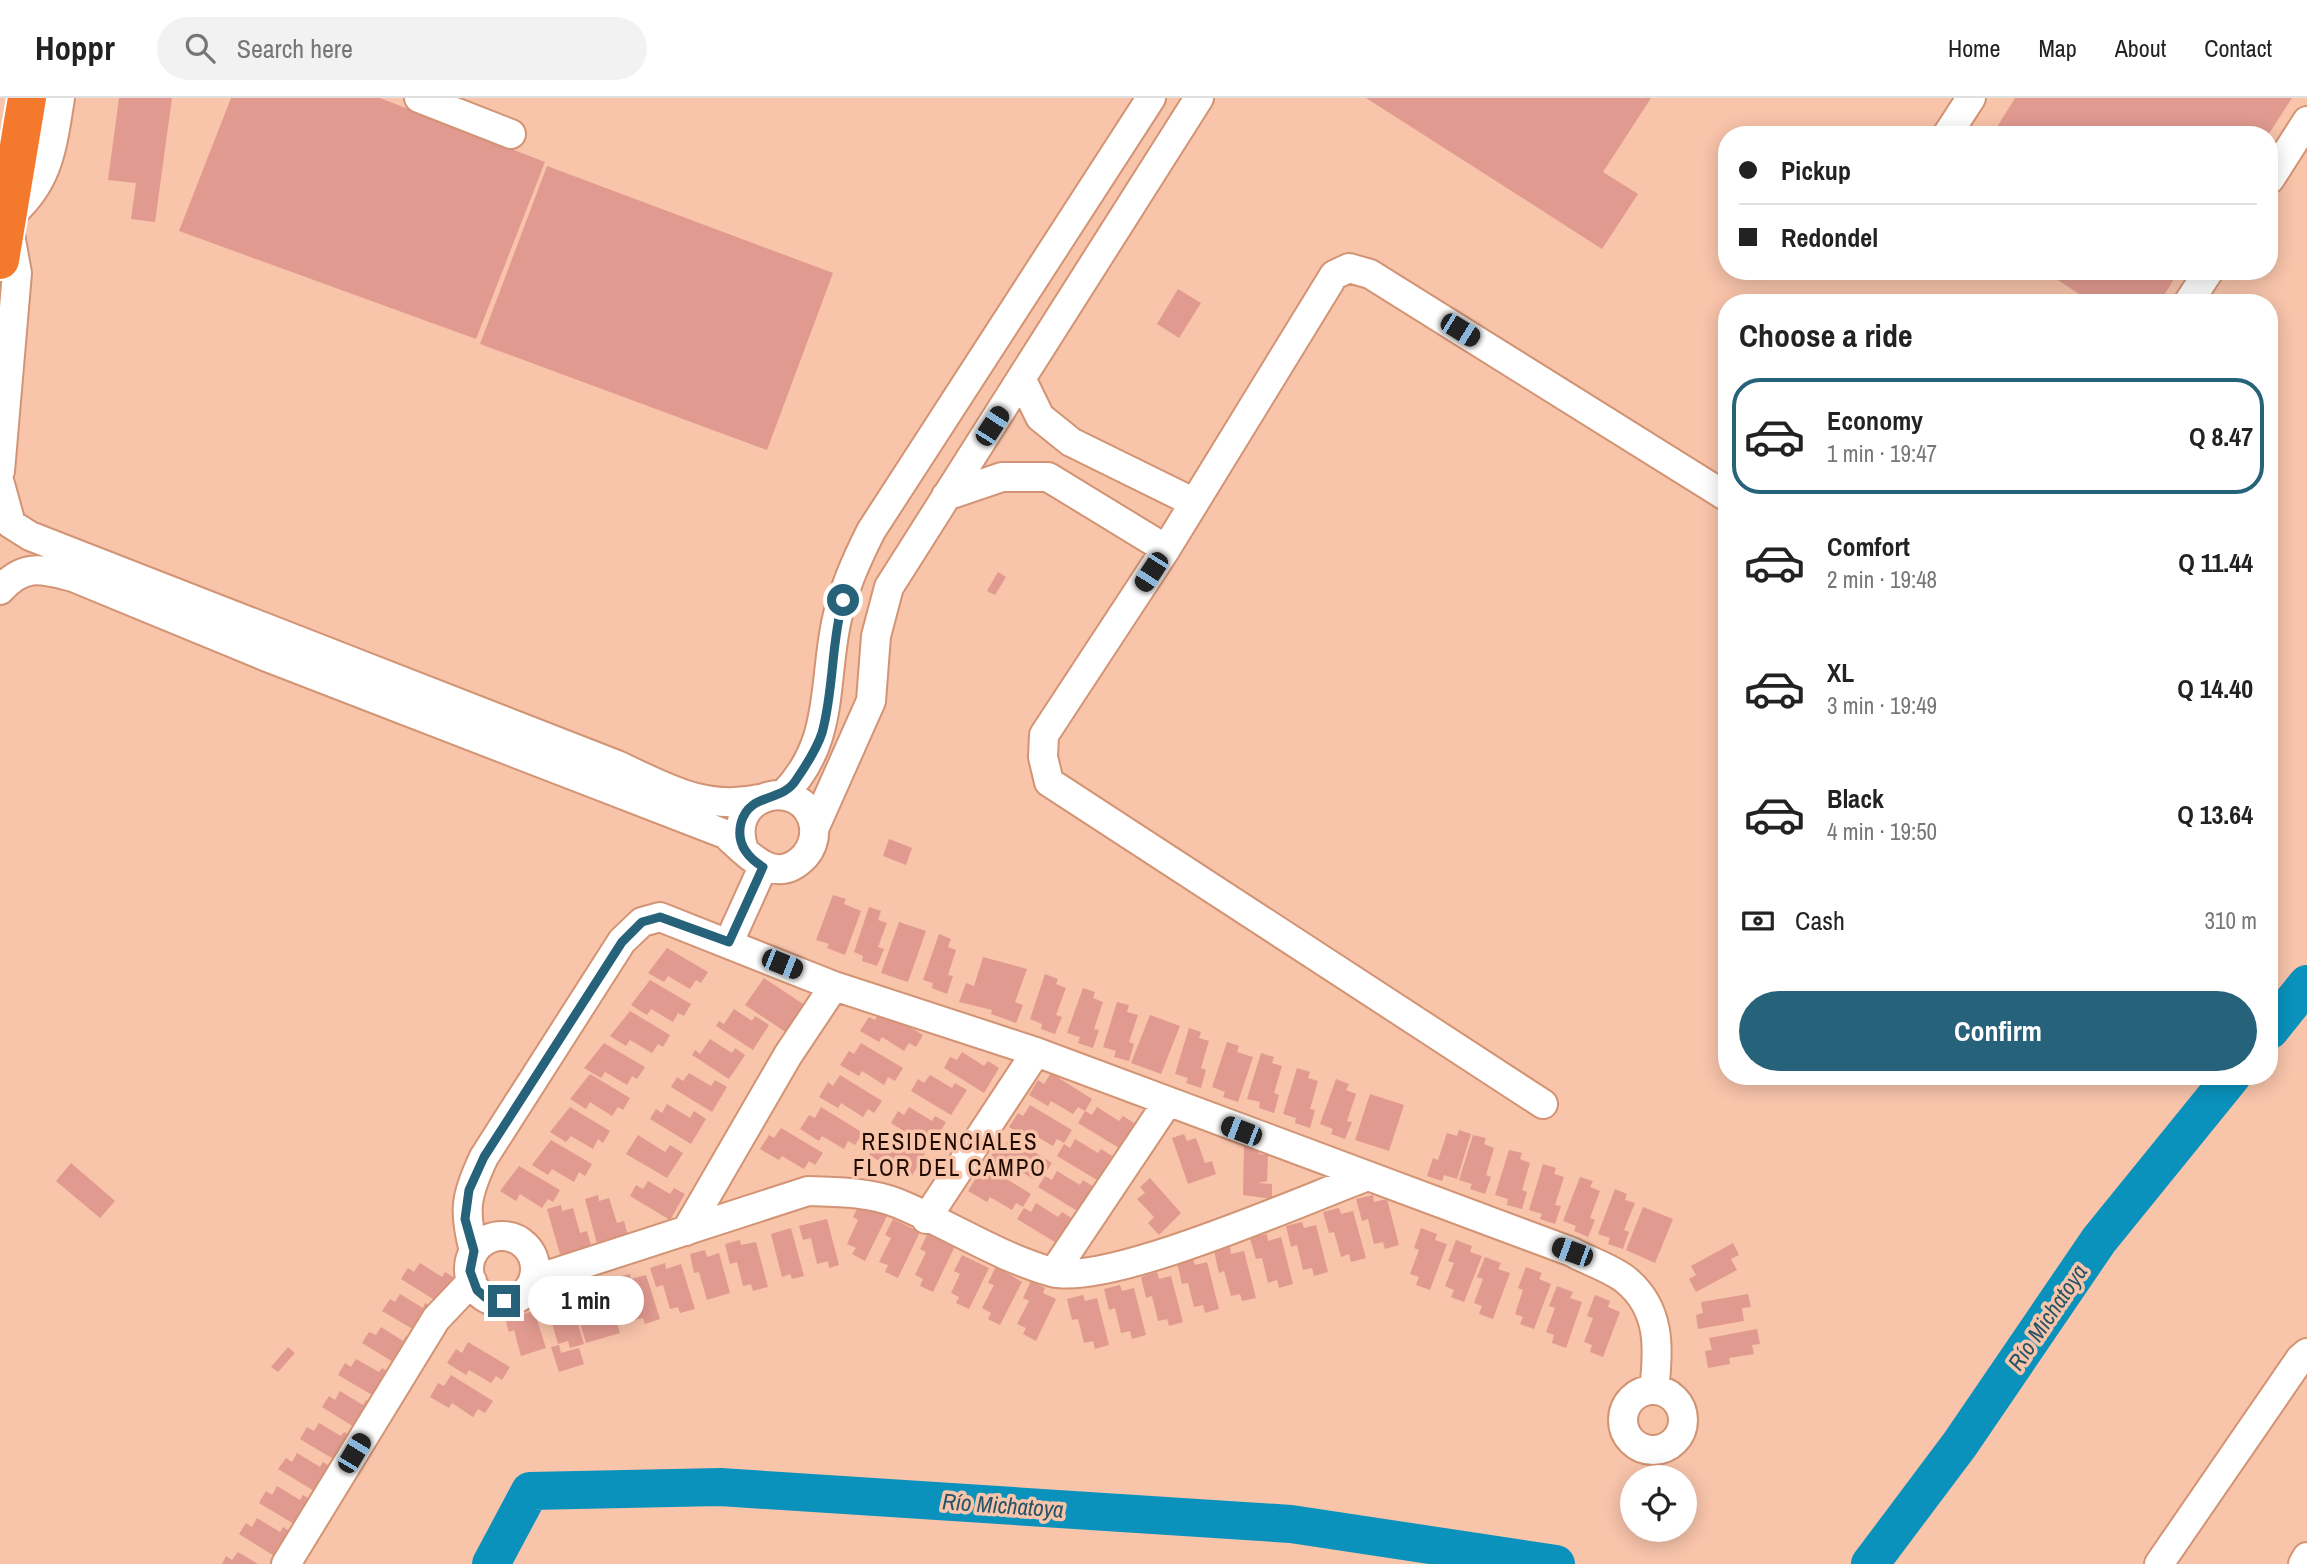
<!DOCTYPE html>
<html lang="en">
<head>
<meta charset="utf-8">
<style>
  :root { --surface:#fff; --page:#f2f2f2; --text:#222; --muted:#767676; --line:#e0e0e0; --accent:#26627a }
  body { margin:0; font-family:"Archivo Narrow",sans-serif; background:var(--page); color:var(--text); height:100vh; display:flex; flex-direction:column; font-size:26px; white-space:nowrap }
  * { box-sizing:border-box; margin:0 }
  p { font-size:23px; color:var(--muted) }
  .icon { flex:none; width:38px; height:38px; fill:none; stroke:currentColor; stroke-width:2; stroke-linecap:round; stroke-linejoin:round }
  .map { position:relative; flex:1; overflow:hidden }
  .drawer { position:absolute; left:1718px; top:196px; width:560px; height:791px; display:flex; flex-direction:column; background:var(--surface); border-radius:28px; box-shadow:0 4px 18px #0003 }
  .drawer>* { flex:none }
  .banner { position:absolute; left:1718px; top:28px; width:560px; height:154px; border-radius:28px; box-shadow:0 4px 18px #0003; display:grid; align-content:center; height:154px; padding:0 21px; background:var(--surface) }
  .buttons { position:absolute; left:1620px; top:1367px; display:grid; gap:14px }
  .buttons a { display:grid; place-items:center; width:77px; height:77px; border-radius:50%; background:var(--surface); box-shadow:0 4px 18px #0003; font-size:35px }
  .end { position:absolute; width:32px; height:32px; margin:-16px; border:9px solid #26627a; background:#fff; box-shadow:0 0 0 4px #fff }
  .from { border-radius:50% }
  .bubble { position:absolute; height:49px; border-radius:24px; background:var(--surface); box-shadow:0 4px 18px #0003; font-size:23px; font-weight:800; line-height:49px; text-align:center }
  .car { position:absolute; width:21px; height:42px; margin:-21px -10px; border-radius:9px; box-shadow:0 0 5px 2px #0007; background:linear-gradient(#222 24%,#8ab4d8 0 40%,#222 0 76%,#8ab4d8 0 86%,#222 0) }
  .banner b { display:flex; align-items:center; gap:24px; height:66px; font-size:26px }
  .banner b+b { border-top:2px solid var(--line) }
  .banner i { width:18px; height:18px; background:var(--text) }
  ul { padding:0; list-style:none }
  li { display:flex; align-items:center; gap:21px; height:116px; margin:0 14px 10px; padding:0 7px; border:4px solid transparent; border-radius:28px }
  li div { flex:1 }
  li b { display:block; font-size:26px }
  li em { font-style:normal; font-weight:800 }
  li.current { border-color:var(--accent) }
  li>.icon { width:63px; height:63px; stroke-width:1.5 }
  h2 { padding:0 21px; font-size:32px; line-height:84px }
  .pay { display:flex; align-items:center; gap:18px; height:77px; padding:0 21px; font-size:26px }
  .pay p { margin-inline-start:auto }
  .primary-button { display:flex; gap:14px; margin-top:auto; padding:14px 21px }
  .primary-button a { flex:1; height:80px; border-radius:42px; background:var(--accent); color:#fff; font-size:28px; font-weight:800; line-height:80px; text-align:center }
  header { display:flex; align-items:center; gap:42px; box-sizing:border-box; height:98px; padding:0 35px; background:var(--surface); border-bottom:2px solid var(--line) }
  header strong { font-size:33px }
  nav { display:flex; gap:38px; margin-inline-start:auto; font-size:24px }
  .search { width:490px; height:63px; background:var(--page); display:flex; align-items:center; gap:18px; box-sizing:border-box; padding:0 24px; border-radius:38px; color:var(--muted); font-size:26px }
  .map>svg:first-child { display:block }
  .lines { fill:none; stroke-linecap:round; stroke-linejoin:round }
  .river { stroke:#0a92bd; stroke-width:38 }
  .building { fill:#e19a90 }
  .minor-casing { stroke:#d29474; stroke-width:32 }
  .highway-casing { stroke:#fff; stroke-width:42 }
  .minor { stroke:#fff; stroke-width:28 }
  .highway { stroke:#f4792d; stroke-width:38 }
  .route { stroke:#26627a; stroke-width:9 }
  .labels { text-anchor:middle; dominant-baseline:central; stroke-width:7; stroke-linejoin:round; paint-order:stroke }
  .neighbourhood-label { font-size:23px; letter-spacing:2px; fill:#200a01; stroke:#f8c4aa }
  .water-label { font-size:23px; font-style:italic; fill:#265467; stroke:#f8c4aa }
</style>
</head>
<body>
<header>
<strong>Hoppr</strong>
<div class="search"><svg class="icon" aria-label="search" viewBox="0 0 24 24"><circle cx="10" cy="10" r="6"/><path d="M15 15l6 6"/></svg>Search here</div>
<nav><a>Home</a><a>Map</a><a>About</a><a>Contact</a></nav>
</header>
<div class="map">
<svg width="2307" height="1466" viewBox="0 0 2307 1466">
  <rect width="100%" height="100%" fill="#f8c4aa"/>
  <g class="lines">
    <path class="river" d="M2270,932L2307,886
      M491,1466L530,1393L720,1389L1291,1426L1556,1466
      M1870,1466L1960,1346L2099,1142L2232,978"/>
  </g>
  <path class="building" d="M119,0H172L155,124L131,121L136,85L108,82Z
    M231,0H380L545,64L476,241L179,133Z
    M1366,0H1651L1603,74L1638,96L1602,151Z
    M2015,0H2292L2268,37H1992Z
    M547,68L833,175L767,352L480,246Z
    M2044,173H2179L2159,205H2093Z
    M1178,191L1201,205L1179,240L1157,226Z
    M998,474L1006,479L995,497L987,493Z
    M889,741L912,750L906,767L883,758Z
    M833,797L846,801L844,806L861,813L845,857L827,850L829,846L816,842Z
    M869,809L881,813L878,822L887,825L878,849L884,851L877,868L862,863L863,858L854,854Z
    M899,824L926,833L908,884L881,875Z
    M939,836L951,841L948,849L956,852L948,877L953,878L947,896L932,890L933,885L923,882Z
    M667,850L708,874L701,885L696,882L690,891L668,878L664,884L648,875Z
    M983,859L1027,871L1015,904L1023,907L1016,925L991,916L992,912L959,904L966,885L974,888Z
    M1045,876L1058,881L1056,886L1066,890L1056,917L1062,919L1055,936L1041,931L1042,926L1030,921Z
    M764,880L806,908L787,935L745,907Z
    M650,882L691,906L684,918L678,915L673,924L651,911L647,917L631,907Z
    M1083,890L1095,894L1093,900L1103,904L1094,931L1099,932L1093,950L1078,945L1080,939L1067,935Z
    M1117,904L1129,907L1127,914L1138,917L1129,944L1134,946L1129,963L1114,959L1116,953L1103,949Z
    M734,911L752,923L755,918L769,927L753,952L716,928L719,923L724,926Z
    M881,911L923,937L916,949L909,945L904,953L882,939L879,944L860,933L869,919L875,922Z
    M630,913L670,937L663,949L658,946L652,955L630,942L626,948L610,938Z
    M1150,917L1180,928L1161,976L1131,965Z
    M1189,930L1201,934L1199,940L1209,943L1201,970L1206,972L1201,990L1186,985L1188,980L1175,976Z
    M710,941L732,955L735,950L745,957L729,981L692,957L695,952L700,956Z
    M1227,944L1239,948L1237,954L1253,959L1238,1004L1223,999L1225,994L1212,989Z
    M604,945L645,969L637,981L632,978L627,987L605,974L601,980L584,970Z
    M861,945L903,970L895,983L888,979L884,987L862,973L859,978L840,967L849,953L854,956Z
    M962,954L984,968L988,963L999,970L984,995L944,970L950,959L957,962Z
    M1261,955L1274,959L1272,965L1282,968L1274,995L1279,997L1274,1015L1259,1010L1260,1004L1247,1001Z
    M1297,970L1310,974L1308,980L1318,983L1310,1011L1315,1012L1310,1030L1295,1025L1296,1020L1283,1016Z
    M689,975L711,988L715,982L727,989L712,1014L671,989L677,979L683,983Z
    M1051,975L1092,1001L1085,1013L1078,1009L1073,1016L1051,1003L1048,1008L1029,997L1038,982L1044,986Z
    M590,976L630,1000L623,1012L618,1009L612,1018L590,1004L586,1011L570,1001Z
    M840,977L882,1003L874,1015L868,1011L863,1019L841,1005L838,1010L819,999L828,984L833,988Z
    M930,977L952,990L955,985L967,992L951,1017L911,993L918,981L924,985Z
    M1336,981L1349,986L1346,992L1356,996L1347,1023L1352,1024L1345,1041L1331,1036L1333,1031L1320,1026Z
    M1370,996L1404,1007L1389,1053L1355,1042Z
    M667,1006L690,1020L694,1013L706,1021L691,1046L650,1021L656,1011L662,1015Z
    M1030,1007L1072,1032L1064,1045L1057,1041L1053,1048L1031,1035L1028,1040L1009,1029L1018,1015L1023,1018Z
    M570,1009L610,1033L603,1045L598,1041L593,1051L571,1038L566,1044L550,1034Z
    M821,1009L863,1035L855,1047L848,1043L844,1051L822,1038L819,1043L800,1031L809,1017L815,1020Z
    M909,1009L932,1023L935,1018L946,1024L931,1050L891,1025L898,1013L904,1017Z
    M1097,1009L1119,1023L1123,1018L1134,1025L1119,1050L1078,1025L1085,1013L1092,1017Z
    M781,1030L823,1055L815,1067L809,1063L804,1071L782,1058L779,1062L760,1051L769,1037L774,1040Z
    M1459,1032L1471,1036L1457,1081L1444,1077L1442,1083L1427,1078L1433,1060L1438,1062L1447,1035L1457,1038Z
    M1184,1036L1187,1043L1196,1040L1205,1065L1212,1063L1216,1076L1188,1086L1172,1040Z
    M638,1037L665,1054L670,1047L683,1055L667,1080L626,1056Z
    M1473,1037L1486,1040L1484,1046L1494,1050L1486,1077L1491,1079L1485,1096L1470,1091L1472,1086L1459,1082Z
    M1010,1039L1052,1065L1044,1077L1038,1073L1033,1081L1011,1067L1008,1072L989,1061L998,1047L1004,1050Z
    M888,1040L910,1054L914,1049L925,1056L910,1081L869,1057L876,1045L883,1049Z
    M1075,1041L1098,1055L1101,1051L1112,1058L1097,1082L1057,1058L1064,1046L1070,1050Z
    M551,1042L592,1066L585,1078L579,1074L574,1084L552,1071L548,1077L532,1067Z
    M1244,1047L1259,1048V1056L1268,1057L1267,1083L1258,1085L1272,1086V1101L1243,1097Z
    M1509,1052L1522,1055L1520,1061L1530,1065L1522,1092L1527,1094L1522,1111L1507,1107L1508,1101L1495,1097Z
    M71,1065L115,1103L100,1120L56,1083Z
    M1543,1066L1556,1070L1554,1076L1564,1079L1555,1107L1561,1108L1555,1126L1540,1121L1542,1116L1529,1112Z
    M519,1068L560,1092L553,1104L548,1101L542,1110L520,1096L516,1103L500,1093Z
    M990,1071L1031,1096L1023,1109L1016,1105L1012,1112L990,1099L987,1104L968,1093L977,1078L983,1082Z
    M1057,1073L1080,1087L1083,1082L1094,1089L1079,1114L1038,1089L1045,1078L1052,1082Z
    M1580,1079L1593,1083L1590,1089L1600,1093L1590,1120L1595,1122L1588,1139L1574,1133L1576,1128L1563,1123Z
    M1150,1080L1181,1115L1159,1137L1148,1125L1154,1119L1137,1101L1145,1095L1140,1089Z
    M648,1083L670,1096L674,1090L685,1096L670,1122L630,1098L636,1087L643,1091Z
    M1615,1091L1627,1096L1625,1102L1635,1105L1624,1132L1629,1134L1623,1151L1608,1146L1610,1140L1598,1136Z
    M598,1097L599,1103L609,1100L617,1125L624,1123L629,1141L597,1146L585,1101Z
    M1373,1097L1374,1104L1387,1101L1399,1147L1385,1151L1383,1144L1374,1146L1368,1121L1362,1123L1356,1101Z
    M861,1103L888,1116L865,1163L852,1156L856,1150L847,1146L858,1122L853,1119Z
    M1036,1105L1058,1119L1062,1114L1073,1121L1058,1146L1017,1121L1024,1110L1031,1114Z
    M561,1107L562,1113L573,1110L580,1135L587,1133L592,1151L560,1156L547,1111Z
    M1643,1109L1673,1121L1655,1165L1626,1152Z
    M1339,1110L1341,1116L1353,1113L1366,1160L1351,1164L1349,1156L1341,1159L1334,1134L1329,1135L1323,1114Z
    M827,1121L839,1167L829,1170L828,1163L817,1166L811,1140L803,1142L799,1128Z
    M893,1121L920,1134L898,1180L885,1174L888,1167L879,1164L891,1140L885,1137Z
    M1302,1124L1304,1130L1316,1127L1328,1174L1314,1178L1312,1170L1303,1172L1297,1147L1291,1149L1286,1128Z
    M791,1130L804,1178L792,1181L790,1176L782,1179L771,1136Z
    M1421,1130L1437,1136L1435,1142L1447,1146L1430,1192L1416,1187L1419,1179L1410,1176L1419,1152L1414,1150Z
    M928,1135L955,1148L933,1194L920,1188L923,1181L915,1177L926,1154L920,1151Z
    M1267,1136L1268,1143L1281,1139L1293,1186L1279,1190L1277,1182L1268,1185L1262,1160L1256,1161L1250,1140Z
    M740,1142L741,1147L756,1144L768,1189L753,1193L751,1186L743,1188L737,1164L730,1166L725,1146Z
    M1456,1142L1472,1148L1470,1154L1482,1158L1464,1204L1451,1199L1454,1192L1445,1188L1454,1165L1448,1163Z
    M1733,1145L1739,1157L1731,1161L1737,1172L1696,1194L1689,1181L1696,1177L1691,1168Z
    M1230,1149L1231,1156L1244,1153L1256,1200L1242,1203L1240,1196L1231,1198L1224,1173L1219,1175L1214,1153Z
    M705,1152L707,1159L719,1155L730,1195L707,1202L699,1174L694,1175L690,1156Z
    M962,1157L989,1170L969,1211L956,1205L959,1199L951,1195L960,1176L954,1173Z
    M1485,1159L1501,1165L1498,1171L1510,1175L1493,1221L1479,1216L1482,1208L1474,1205L1483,1181L1477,1179Z
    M1193,1161L1195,1167L1207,1164L1219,1211L1205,1215L1203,1207L1194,1209L1188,1185L1182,1186L1177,1165Z
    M420,1165L442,1179L445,1174L457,1181L441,1206L401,1181L408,1170L414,1174Z
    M665,1165L666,1171L681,1166L695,1211L680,1215L678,1209L670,1211L663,1187L656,1189L650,1170Z
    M996,1168L1022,1184L1000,1227L988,1221L991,1215L982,1210L994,1187L988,1185Z
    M1526,1169L1542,1175L1539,1181L1551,1186L1534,1231L1520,1226L1523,1219L1515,1216L1523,1192L1518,1190Z
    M1157,1174L1159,1181L1171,1178L1183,1224L1169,1228L1167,1221L1158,1223L1152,1198L1146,1200L1141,1179Z
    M630,1176L631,1181L646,1177L660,1221L645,1226L643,1220L635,1222L627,1198L620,1200L614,1180Z
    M1031,1183L1045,1190L1043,1195L1056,1201L1036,1243L1023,1236L1026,1230L1017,1226L1029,1203L1023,1200Z
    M604,1185L620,1235L586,1245L571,1195Z
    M1120,1187L1122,1193L1134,1190L1146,1237L1132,1241L1130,1233L1121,1235L1115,1210L1109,1212L1104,1191Z
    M1557,1188L1573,1194L1570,1200L1582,1204L1566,1250L1552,1245L1554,1237L1546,1234L1555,1210L1549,1208Z
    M400,1196L423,1210L425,1205L436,1211L421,1236L382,1213L390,1201L395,1204Z
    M1748,1196L1751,1209L1742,1210L1744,1223L1698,1231L1696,1217L1703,1215L1701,1204Z
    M1083,1197L1085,1203L1097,1200L1109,1247L1095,1251L1093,1243L1084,1245L1078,1221L1072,1222L1067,1201Z
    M1595,1197L1610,1203L1608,1209L1620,1214L1603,1259L1590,1254L1592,1247L1584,1244L1593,1220L1587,1218Z
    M570,1201L584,1246L570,1250L568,1243L558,1246L551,1222L546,1223L541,1209Z
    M519,1212L520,1217L534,1213L546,1250L521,1258L514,1232L509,1234L504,1217Z
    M381,1229L403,1243L406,1238L418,1245L403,1270L362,1245L369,1234L376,1237Z
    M1757,1231L1760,1246L1752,1247L1754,1256L1729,1260L1730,1266L1708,1270L1705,1253L1712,1252L1709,1240Z
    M468,1244L510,1269L502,1282L496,1278L491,1285L469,1272L466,1277L447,1265L456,1251L462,1255Z
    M559,1247L561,1255L579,1250L584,1266L559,1274L551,1249Z
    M288,1249L295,1255L278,1274L271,1269Z
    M356,1261L379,1274L382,1270L394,1277L379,1301L338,1277L345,1265L351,1269Z
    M451,1277L493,1303L485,1315L478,1311L473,1319L452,1305L449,1310L430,1299L438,1285L444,1288Z
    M340,1293L363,1307L366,1302L377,1309L362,1334L322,1309L329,1298L335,1302Z
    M319,1325L341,1338L344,1334L356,1341L340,1365L300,1341L307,1329L314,1333Z
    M297,1355L320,1369L323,1364L334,1371L319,1396L278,1371L286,1360L292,1364Z
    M277,1388L300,1402L303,1397L315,1404L299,1429L259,1405L266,1393L272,1397Z
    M257,1420L280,1434L283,1429L294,1436L279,1461L239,1436L246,1425L252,1429Z
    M238,1454L258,1466H222L226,1458L232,1462Z"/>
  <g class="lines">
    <g class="minor-casing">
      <path id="minor" d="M419,0L511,36
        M1947,37L1971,0
        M2270,81L2307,23
        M2188,205L2209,173
        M1022,282L1040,319L1071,344L1193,404
        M0,373L17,175L7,120C49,86 52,50 60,0
        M0,386L11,426L30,438L617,667C667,690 704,713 760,701
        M946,398L1002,379H1048L1166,451
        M0,492C24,465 41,471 73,479L267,559L725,736C748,756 775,790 805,758C812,750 815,739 814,728C805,676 723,694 744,752
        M783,697C834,645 823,589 836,525C843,492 856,463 871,433L1151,0
        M814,731L871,603L876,538L889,489L1199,0
        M729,844L763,769
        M1543,1006L1049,684L1043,659L1044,637L1166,451L1334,177L1349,170L1370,176L1727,399
        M926,1121L1036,954
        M686,1133L788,957L834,888
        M469 1171a33 33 0 1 1 66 0a33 33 0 1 1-66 0Z
        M474,1153C463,1112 466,1097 484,1059L622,843L642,824L660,819L834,888L1036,954L1572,1154C1588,1163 1611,1170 1626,1182C1661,1211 1659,1251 1654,1292
        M1054,1174L1167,1005
        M533,1182L808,1093C838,1094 869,1094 897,1105C949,1126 998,1159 1052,1174C1107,1189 1303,1102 1365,1079
        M1623 1322a30 30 0 1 1 60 0a30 30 0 1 1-60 0Z
        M286,1466L436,1221L472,1183
        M2159,1466L2300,1261L2307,1255
        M2303,1466L2307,1459"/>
    </g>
    <g class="highway-casing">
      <path id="highway" d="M0,162L27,0"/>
    </g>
    <use href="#minor" class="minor"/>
    <use href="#highway" class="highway"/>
  </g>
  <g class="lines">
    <path class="route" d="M504,1203L485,1199L477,1192L470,1173L474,1153L465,1121L469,1092L484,1059L622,844L642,824L660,819L729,844L763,769C747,759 736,745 741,725C749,694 782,705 796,682C805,669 817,650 822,635C834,592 831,545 843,502"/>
  </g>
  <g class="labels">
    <g class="neighbourhood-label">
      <text x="950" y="1043">RESIDENCIALES<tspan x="950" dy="26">FLOR DEL CAMPO</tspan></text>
    </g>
    <g class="water-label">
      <text transform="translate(2047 1219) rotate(-56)">Río Michatoya</text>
      <text transform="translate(1003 1407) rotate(4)">Río Michatoya</text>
    </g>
  </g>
</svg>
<div class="buttons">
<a><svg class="icon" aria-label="locate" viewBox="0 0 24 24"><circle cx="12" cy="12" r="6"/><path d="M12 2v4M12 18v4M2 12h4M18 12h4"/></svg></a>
</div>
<i class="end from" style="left:843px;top:502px"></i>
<i class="end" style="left:504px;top:1203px"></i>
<div class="bubble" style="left:528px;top:1178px;width:116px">1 min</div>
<i class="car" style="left:1460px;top:232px;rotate:122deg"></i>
<i class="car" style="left:992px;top:328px;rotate:33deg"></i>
<i class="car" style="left:1151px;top:474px;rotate:213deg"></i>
<i class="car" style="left:782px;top:866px;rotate:112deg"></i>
<i class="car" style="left:1241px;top:1033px;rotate:291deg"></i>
<i class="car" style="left:1572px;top:1154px;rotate:290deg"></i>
<i class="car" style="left:354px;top:1355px;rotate:31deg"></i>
<div class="banner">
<b><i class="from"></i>Pickup</b>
<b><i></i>Redondel</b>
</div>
<section class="drawer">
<h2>Choose a ride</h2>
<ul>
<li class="current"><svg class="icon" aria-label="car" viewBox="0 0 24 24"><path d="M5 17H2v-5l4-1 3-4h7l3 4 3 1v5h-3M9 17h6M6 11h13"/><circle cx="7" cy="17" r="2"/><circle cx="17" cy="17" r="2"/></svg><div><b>Economy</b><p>1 min · 19:47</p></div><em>Q 8.47</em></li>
<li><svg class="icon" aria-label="car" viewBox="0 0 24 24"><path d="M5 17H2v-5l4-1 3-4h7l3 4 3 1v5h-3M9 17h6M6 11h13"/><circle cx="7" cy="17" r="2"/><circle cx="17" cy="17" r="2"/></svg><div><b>Comfort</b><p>2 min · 19:48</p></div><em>Q 11.44</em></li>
<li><svg class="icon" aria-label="car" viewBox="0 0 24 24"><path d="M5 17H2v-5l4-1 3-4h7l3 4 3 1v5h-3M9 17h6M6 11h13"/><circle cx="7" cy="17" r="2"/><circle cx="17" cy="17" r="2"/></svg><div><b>XL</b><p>3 min · 19:49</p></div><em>Q 14.40</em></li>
<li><svg class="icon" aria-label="car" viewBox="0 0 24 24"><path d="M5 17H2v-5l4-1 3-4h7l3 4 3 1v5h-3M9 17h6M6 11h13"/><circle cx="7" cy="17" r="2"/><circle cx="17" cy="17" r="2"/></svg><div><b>Black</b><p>4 min · 19:50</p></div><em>Q 13.64</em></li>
</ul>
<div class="pay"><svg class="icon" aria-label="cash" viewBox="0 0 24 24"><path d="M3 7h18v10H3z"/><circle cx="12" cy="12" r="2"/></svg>Cash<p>310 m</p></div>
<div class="primary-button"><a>Confirm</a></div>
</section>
</div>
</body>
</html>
